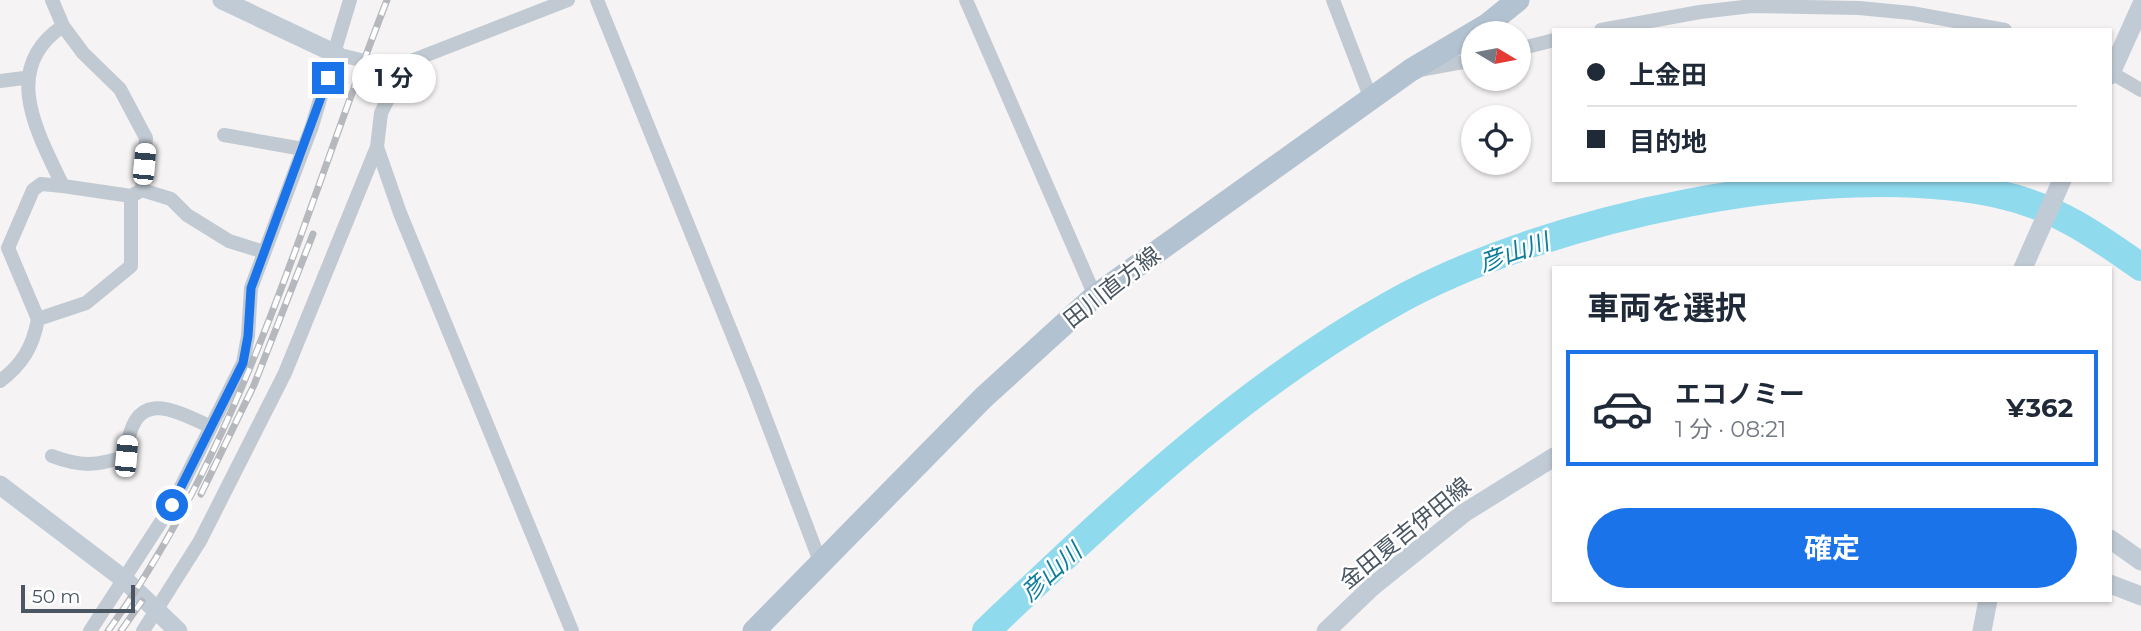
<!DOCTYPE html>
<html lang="ja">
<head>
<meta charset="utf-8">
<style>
  :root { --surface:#fff; --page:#f2f2f3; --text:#1f2937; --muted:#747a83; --line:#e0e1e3; --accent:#1a73e8 }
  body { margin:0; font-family:Montserrat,"Noto Sans JP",sans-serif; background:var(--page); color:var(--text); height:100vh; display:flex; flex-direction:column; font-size:26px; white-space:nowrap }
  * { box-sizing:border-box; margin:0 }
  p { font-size:23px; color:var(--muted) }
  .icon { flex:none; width:38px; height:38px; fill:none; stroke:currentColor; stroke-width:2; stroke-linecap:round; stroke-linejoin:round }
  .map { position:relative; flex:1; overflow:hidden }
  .sheet { position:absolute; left:1552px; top:266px; width:560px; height:336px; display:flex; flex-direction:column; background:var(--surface); border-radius:0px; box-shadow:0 2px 5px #0004 }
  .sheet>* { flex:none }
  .guide { position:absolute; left:1552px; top:28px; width:560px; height:154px; border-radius:0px; box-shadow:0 2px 5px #0004; display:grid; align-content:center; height:154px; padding:0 35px; background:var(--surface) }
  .needle { width:46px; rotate:100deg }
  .fabs { position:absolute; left:1461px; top:21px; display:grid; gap:14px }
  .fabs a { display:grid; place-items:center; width:70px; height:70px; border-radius:50%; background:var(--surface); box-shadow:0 2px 5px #0004; font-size:35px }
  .scale { position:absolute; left:21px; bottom:18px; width:114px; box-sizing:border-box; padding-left:7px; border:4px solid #4a5661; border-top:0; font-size:19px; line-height:24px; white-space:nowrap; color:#4a5661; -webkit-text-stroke:5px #fff; paint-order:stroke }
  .end { position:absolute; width:32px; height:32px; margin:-16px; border:9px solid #1a73e8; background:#fff; box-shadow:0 0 0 4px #fff }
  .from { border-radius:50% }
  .bubble { position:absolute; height:49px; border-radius:24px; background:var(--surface); box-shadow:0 2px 5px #0004; font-size:23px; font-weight:700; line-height:49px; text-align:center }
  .car { position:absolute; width:21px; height:42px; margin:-21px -10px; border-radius:9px; box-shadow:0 0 5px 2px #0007; background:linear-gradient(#fff 24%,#345 0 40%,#fff 0 76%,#345 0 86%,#fff 0) }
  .guide b { display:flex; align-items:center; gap:24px; height:66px; font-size:26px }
  .guide b+b { border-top:2px solid var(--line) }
  .guide i { width:18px; height:18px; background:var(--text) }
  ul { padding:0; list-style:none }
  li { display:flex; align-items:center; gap:21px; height:116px; margin:0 14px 10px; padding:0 21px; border:4px solid transparent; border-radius:0px }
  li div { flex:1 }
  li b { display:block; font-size:26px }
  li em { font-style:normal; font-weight:700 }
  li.on { border-color:var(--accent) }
  li>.icon { width:63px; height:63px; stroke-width:1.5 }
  h2 { padding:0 35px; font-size:32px; line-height:84px }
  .primary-button { display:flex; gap:14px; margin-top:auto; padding:14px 35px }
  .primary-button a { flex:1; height:80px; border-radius:42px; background:var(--accent); color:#fff; font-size:28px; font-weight:700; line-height:80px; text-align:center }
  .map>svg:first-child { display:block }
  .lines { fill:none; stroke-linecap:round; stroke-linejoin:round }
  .river { stroke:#90daee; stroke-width:28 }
  .street { stroke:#c1cad2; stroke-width:14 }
  .secondary { stroke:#c1cbd6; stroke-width:19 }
  .primary { stroke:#b3c2d1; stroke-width:23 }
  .rail-casing { stroke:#b5b8bd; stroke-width:7 }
  .rail { stroke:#fff; stroke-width:4.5; stroke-dasharray:13; stroke-linecap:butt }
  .route { stroke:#1a73e8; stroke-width:9 }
  .labels { text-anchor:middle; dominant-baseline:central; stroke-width:5; stroke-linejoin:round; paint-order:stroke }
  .street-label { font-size:23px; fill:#4a5661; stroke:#fff }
  .water-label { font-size:24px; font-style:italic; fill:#0c7c9b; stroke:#fff }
</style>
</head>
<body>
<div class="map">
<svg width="2141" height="631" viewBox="0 0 2141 631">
  <rect width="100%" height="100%" fill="#f5f3f3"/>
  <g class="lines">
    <path class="river" d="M986,631C1111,512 1239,390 1390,305C1542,218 1830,156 2002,195C2056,207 2097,236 2141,267"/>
    <path class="street" d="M52,0L63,26L83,53L120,89L146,138L142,190L131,196L63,186C37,132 0,68 63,26
      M597,0L754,388L821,564
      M966,0L1095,296
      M1333,0L1371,99
      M1601,30L1700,12L1752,6L1859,8L1911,13L2005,30
      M1519,49L1554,40
      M336,54L373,63H406L568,0
      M1419,70L1474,60
      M2110,72L2141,90
      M0,81L24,78
      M224,135L303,149
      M377,147L400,213L572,631
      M63,186L41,184L33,190L8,248L38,319L86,303L131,266V196
      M142,190L171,199L187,215L229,241L264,252
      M0,381C23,364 33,346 38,319
      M52,456C81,467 97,466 126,456C132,389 167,406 211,427
      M90,631L172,505L243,363L248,336L251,288L312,126L350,0
      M143,631L200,541L285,373L377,147L381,113L406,63"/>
    <path class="secondary" d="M222,0L336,54
      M2110,75L2141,6
      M2023,268L2062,180
      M0,485L125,580L178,631
      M2110,539L2141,561
      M2110,584L2141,596
      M1326,631L1373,586L1464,513L1554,457
      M1982,631L1988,600"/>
    <path class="primary" d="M754,631L983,398L1095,296L1411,70L1487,25L1518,0"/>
    <g class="rail-casing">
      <path id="rail" d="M201,494L254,385L313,234
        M108,631C244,443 303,214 387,0
        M121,631L142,601"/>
    </g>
    <use href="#rail" class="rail"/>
  </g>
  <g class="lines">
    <path class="route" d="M172,505L243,363L248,336L251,288L328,78"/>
  </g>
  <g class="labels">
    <g class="street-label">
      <text transform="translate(1112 287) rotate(-38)">田川直方線</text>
      <text transform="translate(1405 533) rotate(-39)">金田夏吉伊田線</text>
    </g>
    <g class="water-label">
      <text transform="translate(1514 252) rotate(-19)">彦山川</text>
      <text transform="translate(1051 572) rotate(-42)">彦山川</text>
    </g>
  </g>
</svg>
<div class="fabs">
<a><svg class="needle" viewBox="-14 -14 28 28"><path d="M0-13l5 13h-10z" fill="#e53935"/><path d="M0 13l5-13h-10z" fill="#747a83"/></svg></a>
<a><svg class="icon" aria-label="locate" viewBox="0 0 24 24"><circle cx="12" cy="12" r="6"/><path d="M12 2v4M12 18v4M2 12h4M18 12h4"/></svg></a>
</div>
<div class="scale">50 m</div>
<i class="end from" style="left:172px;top:505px"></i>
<i class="end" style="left:328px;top:78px"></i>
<div class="bubble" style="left:352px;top:54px;width:84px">1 分</div>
<i class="car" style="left:144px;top:164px;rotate:5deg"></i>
<i class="car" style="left:126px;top:456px;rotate:5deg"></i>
<div class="guide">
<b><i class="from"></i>上金田</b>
<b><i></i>目的地</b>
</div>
<section class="sheet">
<h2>車両を選択</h2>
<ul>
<li class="on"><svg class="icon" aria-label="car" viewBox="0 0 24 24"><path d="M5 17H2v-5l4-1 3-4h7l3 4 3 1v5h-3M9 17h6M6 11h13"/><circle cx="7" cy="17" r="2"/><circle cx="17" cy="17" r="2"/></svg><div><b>エコノミー</b><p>1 分 · 08:21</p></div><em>¥362</em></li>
</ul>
<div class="primary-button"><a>確定</a></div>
</section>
</div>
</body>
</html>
